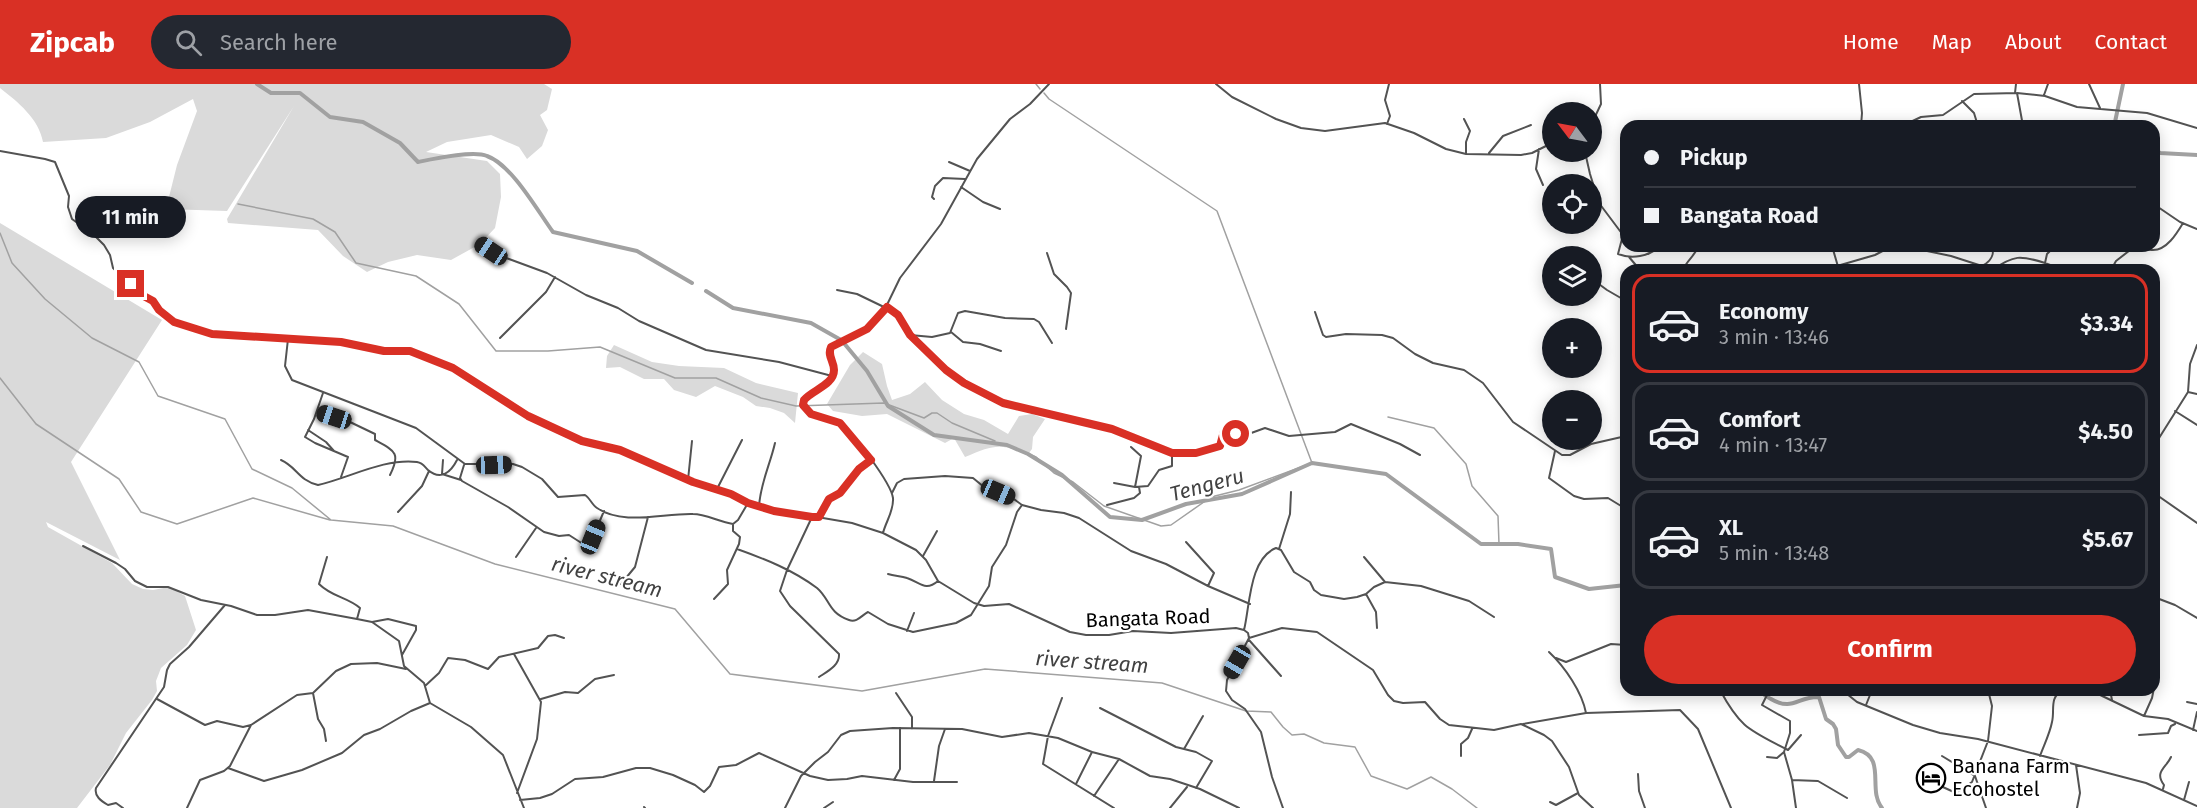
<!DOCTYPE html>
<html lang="en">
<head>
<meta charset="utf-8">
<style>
  :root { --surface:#171b24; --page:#242831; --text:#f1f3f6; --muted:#9ea1a6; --line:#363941; --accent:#d93025 }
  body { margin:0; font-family:"Fira Sans",sans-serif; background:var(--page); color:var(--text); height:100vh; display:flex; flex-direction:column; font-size:22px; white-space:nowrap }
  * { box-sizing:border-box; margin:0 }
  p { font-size:20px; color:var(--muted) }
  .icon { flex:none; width:33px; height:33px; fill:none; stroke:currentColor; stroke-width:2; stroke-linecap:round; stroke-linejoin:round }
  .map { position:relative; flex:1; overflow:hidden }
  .sheet { position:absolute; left:1620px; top:180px; width:540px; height:432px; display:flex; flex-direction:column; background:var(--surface); border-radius:18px; box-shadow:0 3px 15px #0003 }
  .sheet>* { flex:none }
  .hud { position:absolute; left:1620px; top:36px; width:540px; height:132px; border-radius:18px; box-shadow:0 3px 15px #0003; display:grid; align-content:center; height:132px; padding:0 24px; background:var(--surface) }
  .needle { width:39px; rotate:302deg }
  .fabs { position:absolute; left:1542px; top:18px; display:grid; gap:12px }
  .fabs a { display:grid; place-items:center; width:60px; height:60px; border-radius:50%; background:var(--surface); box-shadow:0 3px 15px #0003; font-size:30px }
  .end { position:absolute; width:27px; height:27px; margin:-14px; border:8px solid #d93025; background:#fff; box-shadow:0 0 0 3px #fff }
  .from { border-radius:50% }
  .bubble { position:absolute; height:42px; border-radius:21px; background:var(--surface); box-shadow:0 3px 15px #0003; font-size:20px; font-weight:700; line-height:42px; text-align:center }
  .car { position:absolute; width:18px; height:36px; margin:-18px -9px; border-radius:8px; box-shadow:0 0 4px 2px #0007; background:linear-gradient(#222 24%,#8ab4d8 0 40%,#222 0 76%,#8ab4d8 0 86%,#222 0) }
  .hud b { display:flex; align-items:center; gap:21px; height:57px; font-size:22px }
  .hud b+b { border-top:2px solid var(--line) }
  .hud i { width:15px; height:15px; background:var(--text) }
  ul { padding:10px 0 0; list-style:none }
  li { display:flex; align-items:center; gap:18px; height:99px; margin:0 12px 9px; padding:0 12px; border:3px solid var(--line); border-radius:18px }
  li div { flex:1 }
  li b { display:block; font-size:22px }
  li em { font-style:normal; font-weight:700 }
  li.active { border-color:var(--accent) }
  li>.icon { width:54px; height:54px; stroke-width:1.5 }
  .cta { display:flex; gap:12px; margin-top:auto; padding:12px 24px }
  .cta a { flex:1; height:69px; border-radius:36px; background:var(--accent); color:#fff; font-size:24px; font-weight:700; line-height:69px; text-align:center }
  header { display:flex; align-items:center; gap:36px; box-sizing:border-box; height:84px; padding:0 30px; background:var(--accent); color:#fff }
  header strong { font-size:28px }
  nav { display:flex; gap:33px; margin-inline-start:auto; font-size:21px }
  .search { width:420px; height:54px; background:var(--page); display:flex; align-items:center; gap:15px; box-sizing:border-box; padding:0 21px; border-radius:33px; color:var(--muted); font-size:22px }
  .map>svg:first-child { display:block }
  .green { fill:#dadada }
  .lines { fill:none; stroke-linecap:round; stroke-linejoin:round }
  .stream { stroke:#a1a1a1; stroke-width:1.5 }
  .river { stroke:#a1a1a1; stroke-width:4 }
  .minor { stroke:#535353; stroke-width:2 }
  .route { stroke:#d93025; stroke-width:8 }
  .labels { text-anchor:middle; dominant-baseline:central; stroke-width:4.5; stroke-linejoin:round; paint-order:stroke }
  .street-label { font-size:20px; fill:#000; stroke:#fff }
  .poi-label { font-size:20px; fill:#000; stroke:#fff; text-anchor:start }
  .water-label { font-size:21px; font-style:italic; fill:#424242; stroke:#fff }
</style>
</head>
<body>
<header>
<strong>Zipcab</strong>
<div class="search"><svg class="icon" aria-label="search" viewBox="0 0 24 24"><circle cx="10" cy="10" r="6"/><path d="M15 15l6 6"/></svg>Search here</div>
<nav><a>Home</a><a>Map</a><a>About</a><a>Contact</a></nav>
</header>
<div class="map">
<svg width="2197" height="724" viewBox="0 0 2197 724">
  <rect width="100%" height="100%" fill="#fff"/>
  <path class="green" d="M0,0H544L552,5L547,26L540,31L548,46L542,62L527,75L519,63L491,51L447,58L426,68L487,77L500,90L501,113L495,144L480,160L451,176L417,171L388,178L367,188L343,172L318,146L228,139L227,135L294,22L227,127L166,125L177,81L197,27L193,15L150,38L106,54L43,58C39,35 18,18 0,4Z
    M0,139L162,236L71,378L120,476L46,438L48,443L112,479L132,500L143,505L153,506L169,503L185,512L196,546L187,561L161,584L156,597L157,607L152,616L126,649L110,681L77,724H0Z
    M614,261L652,278L679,282L724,284L756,299L798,309L795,339L784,329L770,324L756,322L743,313L715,302L696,313L674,306L664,295H644L620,283L606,284L607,272Z
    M863,268L882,280L887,302L892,316L910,310L925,298L942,316L964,330L984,336L1008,350L1019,332L1032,330L1045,335L1033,353L1032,365L1028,370C999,359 994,361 965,373L954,354L945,359L887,330L862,332L833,327L827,320L850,281Z"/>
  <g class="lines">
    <path class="stream" d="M1036,0L1040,5
      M238,120L313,135L335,148L356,179L416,192L459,220L496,267H548L600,263L675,294H716L761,314L796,322L884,319L924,334L932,329H937L952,339L995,357
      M0,149L12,179L45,215L92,254L139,278L158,312L225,335L252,385L292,404L331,436L393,442L495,480L675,525L730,590L862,607L985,585L1162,599L1246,627L1271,628L1283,643L1292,651L1304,650L1324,659L1355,663L1371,692L1407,705L1431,693L1452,705L1477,724
      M0,294L36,340L119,395L141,428L177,440L253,414L330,436
      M1388,333L1434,344L1466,380L1472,402L1498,432L1499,460
      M1011,363L1036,373L1054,389L1073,398L1104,422L1161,442L1171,441L1211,413L1239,406L1312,379L1217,127L1049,15L1044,9"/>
    <path class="river" d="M257,0L271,9H300L330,33L363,38L400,59L418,78C433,75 473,66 487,72C512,81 537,126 553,148L637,167L692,199
      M2120,42L2115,38L2123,0
      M2154,65L2160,69L2197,71
      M706,207L733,224L811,239L841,256
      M843,258L867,287L888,322L934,351L1007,361L1028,370L1062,391L1110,433L1142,436L1186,420L1242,410L1312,379L1386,390L1481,460H1518L1551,465L1555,493L1589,505L1626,501
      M1759,606C1763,611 1766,612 1771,615C1793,628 1798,612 1819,613L1826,635L1833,640L1836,645L1838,661L1846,673H1849L1858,666C1887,673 1867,706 1882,724"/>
    <path class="minor" d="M1216,0L1232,13L1276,35L1301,44L1325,47L1385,39L1414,49L1446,65L1466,70L1521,71L1532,69L1552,59
      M1859,0L1862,29L1861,42
      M2089,0L2100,24
      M2015,9L2016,0
      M2017,9L2023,42
      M2044,11L2048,0
      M1962,17L1974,29L1978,42
      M1464,35L1470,47L1466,58V70
      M1592,39L1601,20L1600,0
      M1387,40L1390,32L1385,16L1389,0
      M1902,42L1921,33L1943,31L1974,10L2017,9L2045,12L2077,23L2147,29L2197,44
      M1539,65L1536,85L1543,101
      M0,67L45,75L55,78L69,112L68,123L72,135L94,151L104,161L110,171L113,184L140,210L153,217L159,226L179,241L217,251L341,258L384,267H409L457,286L531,333L582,357L615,365L693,398L731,409L759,423L852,439L883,449L916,466L926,476L938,497L974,519L984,522L1009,520L1070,548L1086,551H1109L1133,547L1171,549L1236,544L1244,546L1248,549L1249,554L1227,596L1226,607L1232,616L1245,625L1261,648L1272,693L1283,724
      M1585,68L1590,90L1599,119L1623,151L1618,170C1631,175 1650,173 1659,162
      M1489,69L1503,52L1531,41
      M949,78L970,87
      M961,103L983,118L1000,125
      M934,115L932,113L935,102L943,94L965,95
      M2155,121L2180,138L2197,145
      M480,160L498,171L547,189L586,211L618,224L639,237L706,266L779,278L832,292
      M1832,162L1839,186
      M1903,162L1951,172L1982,182C1990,178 1995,171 1992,162
      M2055,162L2047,170L2045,179L2063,186
      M1047,169L1054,190L1067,203L1071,209L1066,245
      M1629,173L1640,186
      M1837,182L1875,171L1892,162
      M1982,182L1988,186
      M1683,186C1686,177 1696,171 1698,162
      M1992,186C2014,171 2020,171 2045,179
      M2111,186L2116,177L2134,163C2141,162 2147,167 2153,166C2167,166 2177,149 2183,139
      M1592,195L1607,206L1626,217
      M837,206L857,210L886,224
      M887,223L899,231L908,248L946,286L964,299L1008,321L1112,345L1172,369H1196L1214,365L1221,361L1224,347L1243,352L1265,344L1289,352L1335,348L1351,340L1400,360L1420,371
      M1315,228L1323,251L1326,253L1346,250L1382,251L1393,254L1415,270L1433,279L1464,286L1483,299L1513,338L1562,371H1570L1591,360L1626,352
      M951,248L963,258L980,260L1001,267
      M910,251L932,253L950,249L958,229L965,227L1005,234L1034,235L1039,238L1052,259
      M500,254L546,208L555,193
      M288,255L285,282L292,296L416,344L465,380H513L522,383L542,395L558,413L585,411C590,414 592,421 597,424C623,442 663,429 693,430C706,430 719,438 733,440L738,436L748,419
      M2188,308L2197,310
      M323,309L314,335L305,353L315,359L348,373L341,393
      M317,327L350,338L375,350V356C395,367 401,369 390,391
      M2175,327L2197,341
      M308,346L326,358L334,367
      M2154,362L2188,308L2190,280L2197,261
      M1131,363L1141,372L1135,403
      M1555,367L1549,394L1574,412L1584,415L1608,414L1626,425
      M281,376C297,383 298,396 318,401C349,394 384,374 417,378C423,379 424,382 428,386C441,397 451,388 457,376
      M443,376L442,390L461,396
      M464,381L460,394L462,397L508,423L544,448L559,452L569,451L583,460H588L593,453L604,427
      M688,396L692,357
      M1114,399L1135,403L1148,402L1159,386L1172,382V369
      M717,405L742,356
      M892,409L897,399L904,395L945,392L973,394L984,403L1011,413L1022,421L1041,426L1064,429L1079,434L1131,467L1166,480L1208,502L1250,520
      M2154,409L2197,439
      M1107,421L1134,414L1140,409L1139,403
      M759,423C760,400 770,381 775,359
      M398,428L422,402L429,387
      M812,433L787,486L780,507L790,522L839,570C840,581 828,587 819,593
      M819,433L829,415L840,409L859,385L871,376
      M883,449C886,437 894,427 893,414C891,399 852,347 839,338C828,331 809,336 803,321L804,316L828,298L834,289L829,268L830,263L862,249L884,227L900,194L941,140L977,75L1010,35L1030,20L1049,0
      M1186,458L1214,489L1208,502
      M83,462L116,479L125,485L135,497L147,503H168L201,516L231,522L257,531H275L308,526L357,535L372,538L399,557L404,582L424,599L430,619L471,643L503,671L524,724
      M737,465C765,475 793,486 817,504C830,515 828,529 849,536C857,539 862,531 868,528L888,540L913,548L956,539L971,531L989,502L992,483L1006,461L1017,428L1022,421
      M1279,465L1290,430L1291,408
      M923,472L937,447
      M327,473L319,500C332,513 347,513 360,524L357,535
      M516,473L536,444
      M1364,473L1385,498
      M888,490C895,492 901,492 907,494C920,498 925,508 938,497
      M621,500L635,483L648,433
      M1366,510L1376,528L1377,544
      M2154,513L2175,521L2197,534
      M714,515L728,500L727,486L739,460L740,453L733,447V440
      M372,538L388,535L416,542V546L402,571
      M1244,546C1250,522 1249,475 1276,464L1281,466L1294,488L1310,498L1314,506L1321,511L1344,515L1357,513L1366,510L1374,503L1385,498L1421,502L1469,517L1494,533
      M907,547L914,529
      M1249,554L1282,544L1317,548L1373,586L1388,611L1394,617L1403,619L1425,618L1440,635L1449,641L1494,646L1521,640L1544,651L1552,657L1569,683L1579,711L1593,724
      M1249,556L1281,592
      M1549,568C1565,583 1582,608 1586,629
      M514,570L541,618L537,655L517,709
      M1556,574L1566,578L1611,560L1626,561
      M425,602L439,589L448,574L465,576L488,585L499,573L538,564L548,552L555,551L564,554
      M1720,606C1741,645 1750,646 1788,666L1801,651
      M1772,606L1767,611L1762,621L1790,637V649L1784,668L1792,696L1796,724
      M1842,606L1857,618L1913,641L1940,649L1978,655L2146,699L2197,722
      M2110,606L2112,616
      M313,609L318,635L324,645L326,657
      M896,609L912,633V645
      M1989,610L2000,606
      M1062,614L1048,652L1043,680L1114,724
      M157,615L205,641L217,637L243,643L251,641L297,611L313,609L336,587L351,580L377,579L406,585
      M541,615L565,608L578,609L595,595L614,591
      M2187,618L2197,620
      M1866,621L1872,606
      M1100,624L1176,663L1196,668L1212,677L1196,704
      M2144,632L2152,614L2157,589
      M1523,640L1586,629L1680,626L1698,645L1731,724
      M2193,646L2197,628
      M2139,651L2168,649L2171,642L2175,640
      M1184,665L1203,632
      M1461,672V660L1468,654L1472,645
      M1942,672L1975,692L1986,724
      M2040,672C2044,661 2050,649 2052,638C2055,627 2049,613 2062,607L2096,609L2144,632L2168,635L2197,647
      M1767,673L1777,674L1784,668
      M2076,681L2080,709L2077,724
      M228,684L264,697L302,686L342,669L364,651L380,645L411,627L430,619
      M1638,690L1639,707L1645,724
      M894,696L900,685V644
      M1792,696L1818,697L1847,714
      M934,697L939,662L945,645
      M1934,699L1956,709L1972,698L1988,657L1992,622L1988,606
      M1076,700L1092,668
      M2163,705L2164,701C2154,688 2166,684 2171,673
      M1094,712L1119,675
      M520,716L540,714L552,710L575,695L603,693L636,684H650L673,691L695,701L704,708L710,702L719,683L736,681L759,669L810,692L828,696L847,695L862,692L913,698H957
      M2184,716L2189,698
      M1550,718L1556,721L1578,709
      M644,723L645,724
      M123,724L116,719L108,721C101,717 94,712 96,704L164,603L167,586L170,580L189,563L225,521
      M187,724L200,696L224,687L230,682L251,641
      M785,724L801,692L815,678L828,668L841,651L850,647L893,644L962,645L1002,653L1029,649L1058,654L1092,668L1119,675L1150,692L1170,695L1200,705L1239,724
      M824,724L833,718
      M1170,724L1187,703"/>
  </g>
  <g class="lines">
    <path class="route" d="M131,200L140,210L153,217L159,226L174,238L212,250L341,258L384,267H410L453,284L528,332L582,357L620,366L693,398L731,410L748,419L774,427L812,433H819L829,415L840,409L859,385L871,376L840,339L811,330L803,321L804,316C812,306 834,301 834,286C834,277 827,272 831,263L867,245L887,223L898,231L910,251L946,286L964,299L1003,319L1112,345L1172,369H1196L1220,362L1224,347L1236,350"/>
  </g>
  <defs>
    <g id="hotel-ring" transform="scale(1.5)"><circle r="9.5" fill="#fff" stroke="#000" stroke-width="1.5"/><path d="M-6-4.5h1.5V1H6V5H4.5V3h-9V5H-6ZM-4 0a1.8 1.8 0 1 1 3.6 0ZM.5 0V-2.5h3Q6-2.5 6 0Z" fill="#000"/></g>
  </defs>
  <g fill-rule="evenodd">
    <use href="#hotel-ring" x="1931" y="694"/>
  </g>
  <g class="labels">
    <g class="street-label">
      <text transform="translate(1148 534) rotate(-2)">Bangata Road</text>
    </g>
    <g class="poi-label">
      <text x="1952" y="682">Banana Farm<tspan x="1952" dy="23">Ecohostel</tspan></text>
    </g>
    <g class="water-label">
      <text transform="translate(1207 401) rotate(-15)">Tengeru</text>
      <text transform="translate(607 493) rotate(14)">river stream</text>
      <text transform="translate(1092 578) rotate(4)">river stream</text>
    </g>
  </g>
</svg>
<div class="fabs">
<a><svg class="needle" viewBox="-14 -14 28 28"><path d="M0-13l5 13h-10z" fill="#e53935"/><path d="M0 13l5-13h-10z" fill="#9ea1a6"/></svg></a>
<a><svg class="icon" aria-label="locate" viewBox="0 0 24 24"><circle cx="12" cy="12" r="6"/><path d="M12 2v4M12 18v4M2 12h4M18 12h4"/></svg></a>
<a><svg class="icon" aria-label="layers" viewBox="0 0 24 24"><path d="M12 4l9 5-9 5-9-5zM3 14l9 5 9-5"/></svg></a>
<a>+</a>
<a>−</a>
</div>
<i class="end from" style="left:1236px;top:350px"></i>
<i class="end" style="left:131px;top:200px"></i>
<div class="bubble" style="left:75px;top:112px;width:111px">11 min</div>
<i class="car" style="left:491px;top:167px;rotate:304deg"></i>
<i class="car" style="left:334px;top:333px;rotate:288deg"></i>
<i class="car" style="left:494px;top:381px;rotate:88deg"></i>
<i class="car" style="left:998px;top:408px;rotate:113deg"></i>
<i class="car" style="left:593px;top:453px;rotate:22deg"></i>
<i class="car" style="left:1237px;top:578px;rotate:210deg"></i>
<div class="hud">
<b><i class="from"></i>Pickup</b>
<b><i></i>Bangata Road</b>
</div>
<section class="sheet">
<ul>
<li class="active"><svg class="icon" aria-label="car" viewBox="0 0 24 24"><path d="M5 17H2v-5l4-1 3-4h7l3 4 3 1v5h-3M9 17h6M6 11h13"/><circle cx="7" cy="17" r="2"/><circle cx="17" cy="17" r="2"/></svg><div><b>Economy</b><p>3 min · 13:46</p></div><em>$3.34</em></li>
<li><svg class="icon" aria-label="car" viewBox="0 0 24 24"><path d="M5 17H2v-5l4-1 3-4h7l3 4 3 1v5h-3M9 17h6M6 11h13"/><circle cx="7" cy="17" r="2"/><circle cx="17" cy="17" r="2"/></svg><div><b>Comfort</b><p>4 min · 13:47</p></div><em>$4.50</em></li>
<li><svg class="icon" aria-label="car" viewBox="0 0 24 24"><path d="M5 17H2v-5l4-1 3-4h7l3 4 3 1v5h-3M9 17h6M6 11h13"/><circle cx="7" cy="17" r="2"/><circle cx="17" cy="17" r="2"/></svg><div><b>XL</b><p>5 min · 13:48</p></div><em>$5.67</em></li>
</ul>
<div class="cta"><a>Confirm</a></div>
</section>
</div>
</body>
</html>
